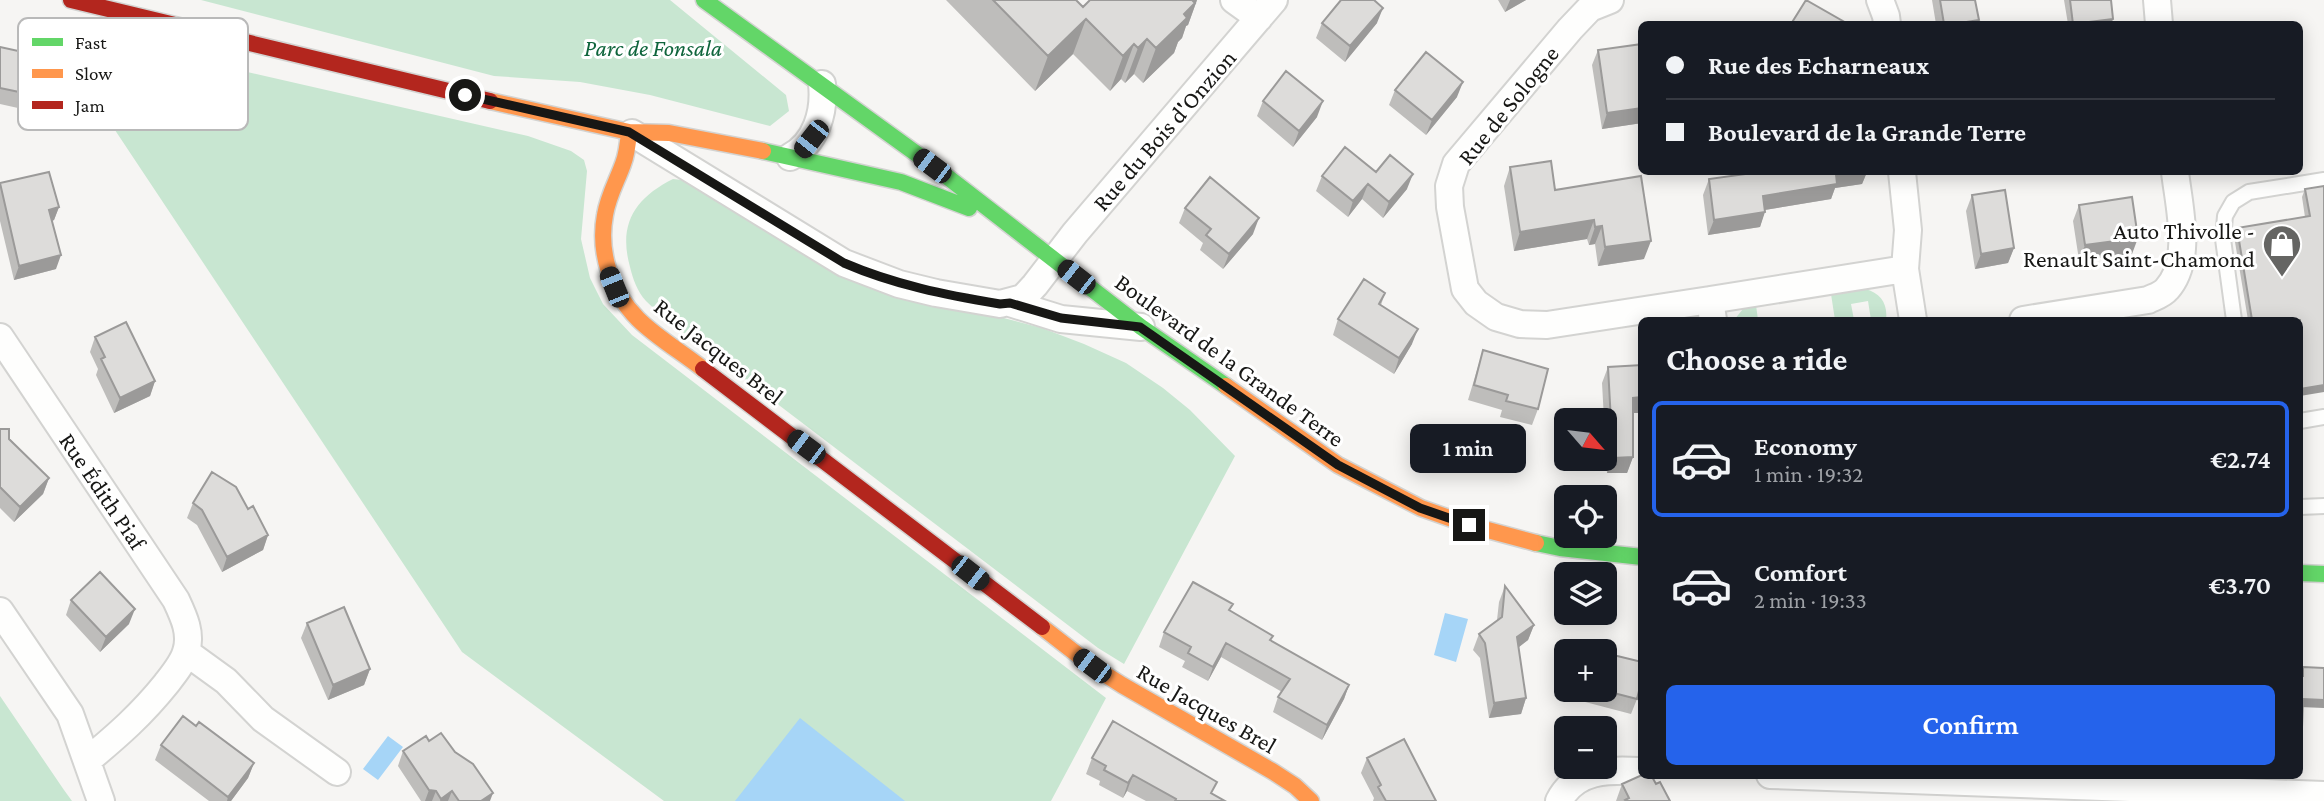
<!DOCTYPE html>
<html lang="en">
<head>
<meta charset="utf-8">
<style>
  :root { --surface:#171b24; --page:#20242c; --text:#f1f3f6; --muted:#9ea1a6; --line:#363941; --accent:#2563eb }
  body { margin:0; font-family:"Crimson Pro",serif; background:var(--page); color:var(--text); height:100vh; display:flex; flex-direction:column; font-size:26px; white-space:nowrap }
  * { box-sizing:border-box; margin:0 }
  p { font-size:23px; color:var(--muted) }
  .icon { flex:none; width:38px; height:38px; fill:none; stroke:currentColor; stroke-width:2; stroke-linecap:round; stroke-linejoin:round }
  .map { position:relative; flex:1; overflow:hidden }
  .details { position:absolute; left:1638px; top:317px; width:665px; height:462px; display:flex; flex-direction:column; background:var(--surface); border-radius:10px; box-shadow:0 4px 18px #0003 }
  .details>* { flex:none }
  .guide { position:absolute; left:1638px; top:21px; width:665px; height:154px; border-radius:10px; box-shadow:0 4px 18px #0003; display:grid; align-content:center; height:154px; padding:0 28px; background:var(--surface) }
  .needle { width:46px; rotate:118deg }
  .controls { position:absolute; left:1554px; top:408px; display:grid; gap:14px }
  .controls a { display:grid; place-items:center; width:63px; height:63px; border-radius:10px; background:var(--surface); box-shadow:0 4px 18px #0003; font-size:35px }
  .end { position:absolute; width:32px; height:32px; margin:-16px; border:9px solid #171715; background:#fff; box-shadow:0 0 0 4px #fff }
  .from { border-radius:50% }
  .bubble { position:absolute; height:49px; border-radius:10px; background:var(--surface); box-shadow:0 4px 18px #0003; font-size:23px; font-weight:600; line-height:49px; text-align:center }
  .car { position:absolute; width:21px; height:42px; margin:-21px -10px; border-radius:9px; box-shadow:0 0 5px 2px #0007; background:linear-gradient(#222 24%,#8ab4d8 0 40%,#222 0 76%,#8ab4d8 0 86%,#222 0) }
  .guide b { display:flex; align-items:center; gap:24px; height:66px; font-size:26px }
  .guide b+b { border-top:2px solid var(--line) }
  .guide i { width:18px; height:18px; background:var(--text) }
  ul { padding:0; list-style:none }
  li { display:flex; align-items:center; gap:21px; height:116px; margin:0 14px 10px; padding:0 14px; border:4px solid transparent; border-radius:10px }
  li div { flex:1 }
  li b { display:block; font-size:26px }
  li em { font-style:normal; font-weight:600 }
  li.selected { border-color:var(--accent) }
  li>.icon { width:63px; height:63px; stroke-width:1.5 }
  h2 { padding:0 28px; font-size:32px; line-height:84px }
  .button { display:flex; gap:14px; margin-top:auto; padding:14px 28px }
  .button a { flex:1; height:80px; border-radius:10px; background:var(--accent); color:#fff; font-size:28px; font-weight:600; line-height:80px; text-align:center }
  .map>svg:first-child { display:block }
  .green { fill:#c8e6d1 }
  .water { fill:#a6d5f7 }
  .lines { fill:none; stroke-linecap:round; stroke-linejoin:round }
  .lane-casing { stroke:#d3d3d1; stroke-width:18 }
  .street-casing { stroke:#d3d3d1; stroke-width:30 }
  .fast-casing { stroke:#d3d3d1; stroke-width:19 }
  .slow-casing { stroke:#d3d3d1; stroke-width:19 }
  .jam-casing { stroke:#d3d3d1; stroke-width:19 }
  .lane { stroke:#fefefd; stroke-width:14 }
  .street { stroke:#fefefd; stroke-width:26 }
  .fast { stroke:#63d668; stroke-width:16 }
  .slow { stroke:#ff974d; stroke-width:16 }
  .jam { stroke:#b3261e; stroke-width:16 }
  .wall { fill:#bebdbb }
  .shaded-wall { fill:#9b9a99 }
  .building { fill:#dddcda; stroke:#9b9a99; stroke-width:2 }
  .route { stroke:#171715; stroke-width:9 }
  .labels { text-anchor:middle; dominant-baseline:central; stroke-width:6; stroke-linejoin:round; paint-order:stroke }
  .park-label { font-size:24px; font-style:italic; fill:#0f653c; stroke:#fff }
  .street-label { font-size:24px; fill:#171715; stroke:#fff }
  .poi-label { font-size:24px; fill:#171715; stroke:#fff; text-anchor:end }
  .key { fill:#fff; stroke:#b9b9b9; stroke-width:2 }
  .key-label { font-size:19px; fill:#171715 }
</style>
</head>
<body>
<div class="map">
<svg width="2324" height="801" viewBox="0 0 2324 801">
  <rect width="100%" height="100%" fill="#f6f5f3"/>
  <path class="green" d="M201,0H670L786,95L789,111L770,126L650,95L580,82L494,76Z
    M103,39L528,136L571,151L584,160L587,171L581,239L590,278L603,304L632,335L1106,698L1051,801H664L462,652L89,91Z
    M673,179L691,181L909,293L1042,328L1084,344L1126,363L1163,388L1190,410L1235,456L1124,664L1098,648L662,316C657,311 651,306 646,301C637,291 633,279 630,267C618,224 635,198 673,179Z
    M1865,289C1881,293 1888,304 1886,320H1871L1868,301L1851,304L1854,320H1835L1831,294Z
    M1756,305L1758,320H1734L1743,309Z
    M0,696L64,790L72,801H0Z"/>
  <path class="water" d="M1445,613L1468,619L1456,662L1434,655Z
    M800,718L905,801H735Z
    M388,736L403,747L378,780L363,769Z"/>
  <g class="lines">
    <g class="lane-casing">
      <path id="lane" d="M2234,320L2223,239L2225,216L2233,202L2249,192L2324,180
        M2300,421L2324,417
        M2300,507L2324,506"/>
    </g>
    <g class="street-casing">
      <path id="street" d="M1234,0L1259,18
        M1610,0L1590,8L1570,29L1456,164L1449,186L1450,207L1465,289L1476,303L1496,317L1520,324L1547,325L1710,300L1713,320
        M1880,0L1886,16L1887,24
        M2157,0L2159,24
        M632,133L844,263L899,284L936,293L1000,304L1023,298L1035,285L1075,233L1274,0
        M790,157C816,143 825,112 822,84
        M1902,172L1908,230L1905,269L1913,320
        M1710,300L1905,269
        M1010,303L1061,319L1141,327
        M2023,320L2148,300C2154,297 2162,295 2167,289C2193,260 2179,207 2175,172
        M0,337L176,600C184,617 192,634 186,652C183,663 173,675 166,684C141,715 118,735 88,760
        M0,611L70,714L101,801
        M186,652L226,681L263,719L337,772
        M1770,775L2324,795
        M1559,801C1576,768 1610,770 1642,771"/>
    </g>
    <g class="fast-casing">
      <path id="fast" d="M704,0L932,165L1141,327L1226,386
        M763,151L901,182L969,208
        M1536,543L1560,548L1642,557
        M2300,573L2324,574"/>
    </g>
    <g class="slow-casing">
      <path id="slow" d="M490,101L629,132L669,133L763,151
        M629,132C628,143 627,154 623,164C617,181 608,196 605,215C598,252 611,292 638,319C656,337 683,353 703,369
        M1226,386L1338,465L1421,508L1469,525L1536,543
        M1042,627L1092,666L1122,685L1272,771L1295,786L1311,801"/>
    </g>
    <g class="jam-casing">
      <path id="jam" d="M71,0L490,101
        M703,369L1042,627"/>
    </g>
    <use href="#lane" class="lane"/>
    <use href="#street" class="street"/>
    <use href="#fast" class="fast"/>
    <use href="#slow" class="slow"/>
    <use href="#jam" class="jam"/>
  </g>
  <path class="wall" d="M946,0H1076L1083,7L1090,0H1197L1188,25L1186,26L1182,38L1178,42L1174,53L1143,83L1134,74L1125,83L1121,79L1110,91L1073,54L1035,91Z
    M1498,0H1526L1505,12Z
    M1932,0H1975L1977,24H1936Z
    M2064,0H2111L2113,19L2111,24H2068Z
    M1322,23H1377L1345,62L1316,38Z
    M1642,44V123L1602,129L1592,65L1598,50Z
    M0,47L24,93L18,108L0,104Z
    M1395,90L1457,97L1426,135L1389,105Z
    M1263,101L1317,117L1293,147L1257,116Z
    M1510,167L1555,190L1644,259L1598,266L1595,244L1589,245L1587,239L1514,251L1504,186Z
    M1376,172L1407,189L1383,218L1362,199L1348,217L1316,191L1322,176Z
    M1760,172H1867L1862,184L1835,188L1831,199L1765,210L1760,227L1708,235L1703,195L1709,179Z
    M0,183L59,207L54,220L52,221L56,269L14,280L0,221Z
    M2324,186L2300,320H2248L2234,236L2237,228L2305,217L2302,197L2305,189Z
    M1972,195L2014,248L2008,263L1975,269L1966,211Z
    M2079,205L2132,254L2079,260L2073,221Z
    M1185,208L1253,234L1223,269L1200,250L1203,243L1179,223Z
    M1385,293L1381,305L1412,344L1394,374L1333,335L1338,319Z
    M95,337L155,381L150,396L114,413L96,375L98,369L90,352Z
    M1483,350L1538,409L1532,425L1500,417L1502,410L1468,400Z
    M1608,367L1633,457L1627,473H1607L1602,383Z
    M0,429L49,478L43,494L14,522L0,508Z
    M193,503L248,509L268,535L263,550L222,572L197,525L187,518Z
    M1505,586L1534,625L1528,640L1518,648L1526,698L1521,714L1489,718L1480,658L1473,650L1479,634L1497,620L1499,602Z
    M71,600L129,624L100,652L66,615Z
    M1230,611L1273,636L1271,641L1349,685L1344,699L1322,740L1273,712L1278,697L1282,692L1221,657L1208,681L1182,667L1185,661L1159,647L1164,632Z
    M307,623L370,669L364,685L328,700L301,638Z
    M1572,690H1605L1637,699L1631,714L1570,698Z
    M196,726L254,763L248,778L231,801H209L155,760L161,745Z
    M429,741L455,752L490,801H421L398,766L403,751Z
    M1092,758L1212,794L1225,801H1146L1127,791L1123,798L1099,785L1100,781L1086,774Z
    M1367,758L1436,801H1373L1374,798L1361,773Z
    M1622,784H1656L1670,801H1616Z"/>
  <path class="shaded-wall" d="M1191,0H1197L1188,25L1186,26L1182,38L1178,42L1174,53L1143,83L1156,48L1184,14Z
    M1510,0H1526L1505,12Z
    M1383,8L1377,23L1345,62L1350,46Z
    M1086,19L1073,54L1035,91L1048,56Z
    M2113,19L2111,24H2073Z
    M1979,20L1977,24H1954Z
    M1147,39L1134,74L1125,83L1138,48Z
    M1134,44L1121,79L1110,91L1123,56Z
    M1463,82L1457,97L1426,135L1432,120Z
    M1323,101L1317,117L1293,147L1299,131Z
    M1642,108V123L1602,129L1607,113Z
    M1850,172H1867L1862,184L1835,188L1831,199L1758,211L1763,196L1836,174Z
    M1413,174L1407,189L1383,218L1389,202Z
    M1368,184L1362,199L1348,217L1353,201Z
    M59,207L54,220L44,224L49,210Z
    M1765,212L1760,227L1708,235L1714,220Z
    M1259,218L1253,234L1223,269L1229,254Z
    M1594,220L1587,239L1514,251L1520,232Z
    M1602,226L1595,244L1589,245L1595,227Z
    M2138,238L2132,254L2079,260L2085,245Z
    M1651,241L1644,259L1598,266L1605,247Z
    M2014,248L2008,263L1975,269L1981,254Z
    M61,255L56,269L14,280L19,266Z
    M1418,329L1412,344L1394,374L1399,358Z
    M155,381L150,396L114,413L120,398Z
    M2324,385V392L2300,396V389Z
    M1642,397V413H1627L1633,398Z
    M1633,457L1627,473H1607L1613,458Z
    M49,478L43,494L14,522L20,507Z
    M268,535L263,550L222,572L227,557Z
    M135,609L129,624L100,652L106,637Z
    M1534,625L1528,640L1511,653L1517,637Z
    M1226,643L1221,657L1208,681L1213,667Z
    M370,669L364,685L328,700L333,685Z
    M1349,685L1344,699L1322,740L1327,725Z
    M1526,698L1521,714L1489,718L1494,703Z
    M2303,699L2324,700V708L2300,707Z
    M254,763L248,778L231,801H227L228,797Z
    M1133,775L1127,791L1123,798L1128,783Z
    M429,790L436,791L432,801H425Z
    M452,791L448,801H440L441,799Z
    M493,793L490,801H481Z"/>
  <path class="building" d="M993,0H1076L1083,7L1090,0H1192L1195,3L1184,14L1187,18L1156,48L1147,39L1138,48L1134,44L1123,56L1086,19L1048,56Z
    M1341,0H1374L1383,8L1350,46L1322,23Z
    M1806,0L1848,24H1791Z
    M1940,0H1975L1979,20L1954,24H1944Z
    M2070,0H2111L2113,19L2073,24Z
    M1642,44V108L1607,113L1598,50Z
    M0,47L32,54L24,93L0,88Z
    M1426,52L1463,82L1432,120L1395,90Z
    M1286,71L1323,101L1299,131L1263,101Z
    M1345,147L1376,172L1390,155L1413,174L1389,202L1368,184L1353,201L1322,176Z
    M1551,161L1555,190L1641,176L1651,241L1605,247L1602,226L1595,227L1594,220L1520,232L1510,167Z
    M49,172L59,207L49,210L61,255L19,266L0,183Z
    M1760,172H1850L1836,174L1837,184L1763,196L1765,212L1714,220L1709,179Z
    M1210,177L1259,218L1229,254L1206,235L1211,229L1185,208Z
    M2324,186V385L2300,389V320H2252L2237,228L2310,216L2305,189Z
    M2005,190L2014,248L1981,254L1972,195Z
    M2132,197L2138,238L2085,245L2079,205Z
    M1364,279L1385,293L1379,304L1418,329L1399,358L1338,319Z
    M126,322L155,381L120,398L101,359L105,357L95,337Z
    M1483,350L1548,369L1538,409L1506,401L1508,395L1474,385Z
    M1642,365V397L1633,398V457L1613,458L1608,367Z
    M0,429H9V439L49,478L20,507L0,487Z
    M212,472L236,487L248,509L253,506L268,535L227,557L202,510L193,503Z
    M100,572L135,609L106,637L71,600Z
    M1193,582L1233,604L1229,610L1273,636L1270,640L1349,685L1327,725L1278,697L1290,679L1226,643L1213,667L1188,653L1191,647L1164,632Z
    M1505,586L1534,625L1517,637L1526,698L1494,703L1485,643L1479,634L1502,617Z
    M344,607L370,669L333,685L307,623Z
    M1605,653L1642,662V679L1637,699L1602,690H1605Z
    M2303,667L2324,668V700L2303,699L2302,727H2300V676H2303Z
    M183,716L196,726L199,722L254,763L228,797L161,745Z
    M1113,721L1217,782L1211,793L1225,801H1175L1176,799L1133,775L1128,783L1104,770L1106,766L1092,758Z
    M441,733L455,752L473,764L493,793L481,801H459L452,791L441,799L436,791L429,790L403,751L426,736L429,741Z
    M1404,739L1436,801H1386L1378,787L1381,785L1367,758Z
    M1642,775H1651L1656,784L1660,782L1670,801H1626L1625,800L1629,798L1622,784Z"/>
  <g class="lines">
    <path class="route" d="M465,95L629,132L844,263C895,285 946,295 1000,304L1010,303L1061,318L1140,327L1338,465L1420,508L1469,525"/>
  </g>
  <defs>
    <g id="shop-pin" transform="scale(2.0125)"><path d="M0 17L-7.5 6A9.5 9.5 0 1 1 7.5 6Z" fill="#656563" stroke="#fff"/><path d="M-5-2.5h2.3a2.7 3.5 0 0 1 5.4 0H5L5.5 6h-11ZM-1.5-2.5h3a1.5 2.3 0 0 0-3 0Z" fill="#fff"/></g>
  </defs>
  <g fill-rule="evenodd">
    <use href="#shop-pin" x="2282" y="244"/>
  </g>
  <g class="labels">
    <g class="park-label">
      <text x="653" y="47">Parc de Fonsala</text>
    </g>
    <g class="street-label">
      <text transform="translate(1508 105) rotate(-51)">Rue de Sologne</text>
      <text transform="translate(1164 130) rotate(-49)">Rue du Bois d'Onzion</text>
      <text transform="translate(719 351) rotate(38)">Rue Jacques Brel</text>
      <text transform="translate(1230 360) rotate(36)">Boulevard de la Grande Terre</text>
      <text transform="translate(103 491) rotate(56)">Rue Édith Piaf</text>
      <text transform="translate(1207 708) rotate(30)">Rue Jacques Brel</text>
    </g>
    <g class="poi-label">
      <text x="2255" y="230">Auto Thivolle -<tspan x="2255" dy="28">Renault Saint-Chamond</tspan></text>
    </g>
  </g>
  <rect x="18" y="18" width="230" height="112" rx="10" class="key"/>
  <rect x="32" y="38" width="31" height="8" fill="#63d668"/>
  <rect x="32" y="69" width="31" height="9" fill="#ff974d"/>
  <rect x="32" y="101" width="31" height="8" fill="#b3261e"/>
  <g class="key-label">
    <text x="75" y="49">Fast</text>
    <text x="75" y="80">Slow</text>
    <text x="75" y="112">Jam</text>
  </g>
</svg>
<div class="controls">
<a><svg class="needle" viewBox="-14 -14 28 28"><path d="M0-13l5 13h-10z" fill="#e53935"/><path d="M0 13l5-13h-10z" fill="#9ea1a6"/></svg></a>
<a><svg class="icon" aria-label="locate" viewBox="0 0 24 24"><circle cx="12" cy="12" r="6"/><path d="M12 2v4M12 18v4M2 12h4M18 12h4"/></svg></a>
<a><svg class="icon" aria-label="layers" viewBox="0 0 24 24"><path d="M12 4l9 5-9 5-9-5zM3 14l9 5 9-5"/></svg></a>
<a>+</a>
<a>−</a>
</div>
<i class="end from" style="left:465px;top:95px"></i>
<i class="end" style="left:1469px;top:525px"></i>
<div class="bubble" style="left:1410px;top:424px;width:116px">1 min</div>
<i class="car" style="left:811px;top:139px;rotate:218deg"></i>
<i class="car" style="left:932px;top:166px;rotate:307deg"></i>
<i class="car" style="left:1076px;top:277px;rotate:308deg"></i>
<i class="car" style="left:614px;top:287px;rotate:338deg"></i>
<i class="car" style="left:806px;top:447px;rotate:307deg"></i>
<i class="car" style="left:970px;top:573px;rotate:128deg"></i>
<i class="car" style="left:1092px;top:666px;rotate:307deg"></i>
<div class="guide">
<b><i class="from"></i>Rue des Echarneaux</b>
<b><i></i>Boulevard de la Grande Terre</b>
</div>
<section class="details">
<h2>Choose a ride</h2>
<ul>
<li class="selected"><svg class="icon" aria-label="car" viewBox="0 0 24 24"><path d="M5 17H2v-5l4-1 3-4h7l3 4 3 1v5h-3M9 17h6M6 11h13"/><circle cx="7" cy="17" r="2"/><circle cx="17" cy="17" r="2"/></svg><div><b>Economy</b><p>1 min · 19:32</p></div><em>€2.74</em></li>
<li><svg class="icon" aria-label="car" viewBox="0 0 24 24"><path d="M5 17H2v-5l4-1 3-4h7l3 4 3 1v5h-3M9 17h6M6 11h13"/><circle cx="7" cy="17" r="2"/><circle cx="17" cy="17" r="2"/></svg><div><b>Comfort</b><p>2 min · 19:33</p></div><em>€3.70</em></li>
</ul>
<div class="button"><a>Confirm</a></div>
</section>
</div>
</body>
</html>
